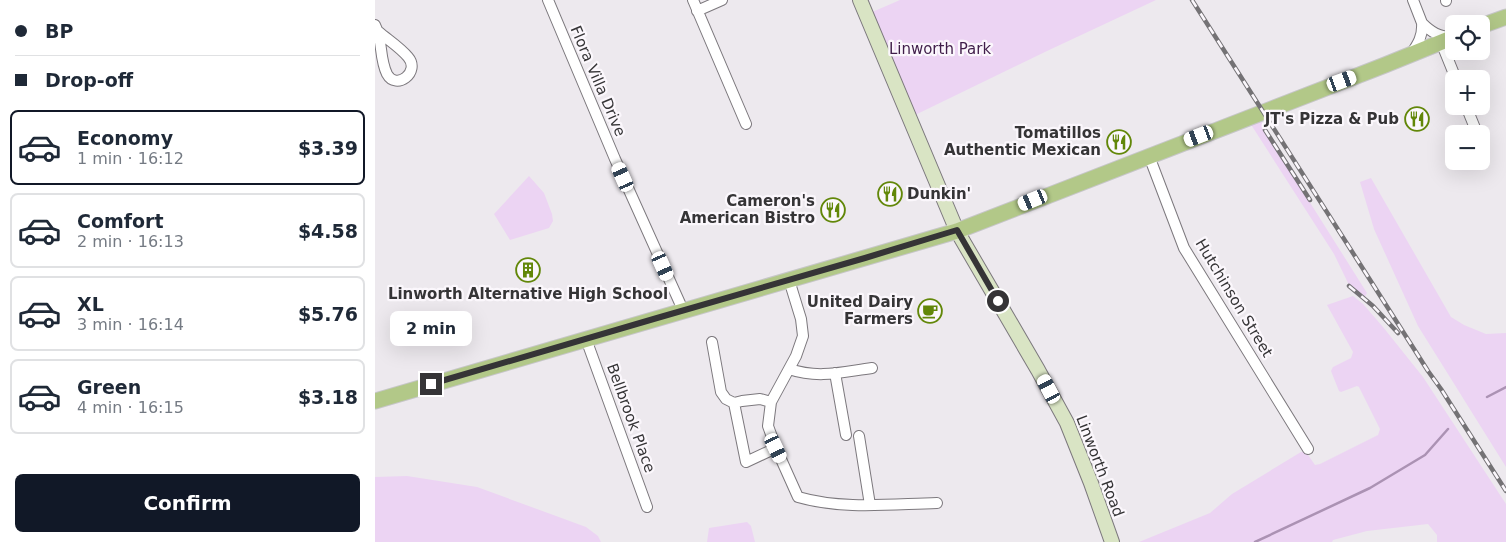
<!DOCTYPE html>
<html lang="en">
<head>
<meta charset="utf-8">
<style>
  :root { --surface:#fff; --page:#f6f6f7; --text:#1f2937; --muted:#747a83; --line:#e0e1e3; --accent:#111827 }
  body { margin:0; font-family:"DejaVu Sans",sans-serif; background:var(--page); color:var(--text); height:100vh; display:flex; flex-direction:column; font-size:19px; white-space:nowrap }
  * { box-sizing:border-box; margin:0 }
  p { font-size:16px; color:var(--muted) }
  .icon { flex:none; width:28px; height:28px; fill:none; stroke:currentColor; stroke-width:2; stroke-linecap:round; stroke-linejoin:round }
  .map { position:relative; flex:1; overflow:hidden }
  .panel { display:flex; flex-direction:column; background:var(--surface); width:375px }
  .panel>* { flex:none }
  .hud { display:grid; align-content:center; height:110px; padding:0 15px; background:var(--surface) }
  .fabs { position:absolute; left:1070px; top:15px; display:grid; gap:10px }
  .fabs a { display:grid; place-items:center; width:45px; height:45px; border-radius:8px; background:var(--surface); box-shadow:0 5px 20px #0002; font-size:25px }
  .end { position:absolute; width:22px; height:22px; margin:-11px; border:6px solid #353436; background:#fff; box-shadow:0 0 0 2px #fff }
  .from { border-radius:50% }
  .bubble { position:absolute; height:35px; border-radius:8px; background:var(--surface); box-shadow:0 5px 20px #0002; font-size:16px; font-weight:800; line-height:35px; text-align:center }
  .car { position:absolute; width:15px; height:30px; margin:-15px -8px; border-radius:6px; box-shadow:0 0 4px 1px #0007; background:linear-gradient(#fff 24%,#345 0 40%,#fff 0 76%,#345 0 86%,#fff 0) }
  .hud b { display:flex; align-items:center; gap:18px; height:48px; font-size:19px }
  .hud b+b { border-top:1px solid var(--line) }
  .hud i { width:12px; height:12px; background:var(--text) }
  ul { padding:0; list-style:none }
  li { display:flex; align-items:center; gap:15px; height:75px; margin:0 10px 8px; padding:0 5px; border:2px solid var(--line); border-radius:8px }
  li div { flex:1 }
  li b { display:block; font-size:19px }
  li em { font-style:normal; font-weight:800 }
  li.on { border-color:var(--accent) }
  li>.icon { width:45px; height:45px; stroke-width:1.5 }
  .primary-button { display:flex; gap:10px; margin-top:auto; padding:10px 15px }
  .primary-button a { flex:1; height:58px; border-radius:8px; background:var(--accent); color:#fff; font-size:20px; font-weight:800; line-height:58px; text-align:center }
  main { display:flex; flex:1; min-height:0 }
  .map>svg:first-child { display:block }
  .green { fill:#ecd4f3 }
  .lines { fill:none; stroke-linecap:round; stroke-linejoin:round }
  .stream { stroke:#ab92b3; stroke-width:2.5 }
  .street-casing { stroke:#7c787d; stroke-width:12 }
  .secondary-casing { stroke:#7c787d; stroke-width:16 }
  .primary-casing { stroke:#c6c6c7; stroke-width:17 }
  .street { stroke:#fff; stroke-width:10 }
  .secondary { stroke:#d9e4c4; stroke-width:14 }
  .primary { stroke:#b2c888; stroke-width:15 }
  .rail-casing { stroke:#747275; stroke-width:4.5 }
  .rail { stroke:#fbf7fc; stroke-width:2.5; stroke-dasharray:8; stroke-linecap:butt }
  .route { stroke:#353436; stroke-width:6 }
  .labels { text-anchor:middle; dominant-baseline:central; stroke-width:4.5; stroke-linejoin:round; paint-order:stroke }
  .park-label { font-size:15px; fill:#401e4a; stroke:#fbf7fc }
  .street-label { font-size:15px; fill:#353436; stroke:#fbf7fc }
  .poi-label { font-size:15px; font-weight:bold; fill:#353436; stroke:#fbf7fc; text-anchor:end }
</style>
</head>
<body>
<main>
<section class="panel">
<div class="hud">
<b><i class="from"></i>BP</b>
<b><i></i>Drop-off</b>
</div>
<ul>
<li class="on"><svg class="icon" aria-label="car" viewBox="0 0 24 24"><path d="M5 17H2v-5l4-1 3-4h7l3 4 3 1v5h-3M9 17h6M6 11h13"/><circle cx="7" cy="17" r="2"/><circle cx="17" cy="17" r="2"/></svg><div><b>Economy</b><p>1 min · 16:12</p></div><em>$3.39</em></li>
<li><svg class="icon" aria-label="car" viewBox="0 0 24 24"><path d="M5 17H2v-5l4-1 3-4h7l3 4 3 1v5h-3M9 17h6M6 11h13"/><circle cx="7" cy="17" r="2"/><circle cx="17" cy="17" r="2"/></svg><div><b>Comfort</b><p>2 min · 16:13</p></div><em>$4.58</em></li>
<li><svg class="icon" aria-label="car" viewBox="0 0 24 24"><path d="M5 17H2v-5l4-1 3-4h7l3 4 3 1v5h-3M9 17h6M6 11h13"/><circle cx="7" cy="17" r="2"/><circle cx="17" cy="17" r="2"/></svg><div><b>XL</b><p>3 min · 16:14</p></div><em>$5.76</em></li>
<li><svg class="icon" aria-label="car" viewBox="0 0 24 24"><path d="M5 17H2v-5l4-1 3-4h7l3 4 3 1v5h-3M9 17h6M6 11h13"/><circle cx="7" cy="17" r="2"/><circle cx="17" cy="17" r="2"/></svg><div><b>Green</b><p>4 min · 16:15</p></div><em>$3.18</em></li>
</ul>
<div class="primary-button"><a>Confirm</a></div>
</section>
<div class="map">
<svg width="1131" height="542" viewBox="0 0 1131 542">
  <rect width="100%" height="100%" fill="#ede9ee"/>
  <path class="green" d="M525,0H781L672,51L538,116L495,13Z
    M885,119L895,135L900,147L992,293L989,298L974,285L959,254L875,123Z
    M154,176L169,193L177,214L178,221L174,228L135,240L119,214Z
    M996,178L1076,317L1089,325L1111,334L1131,333V467L1043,326L999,229L985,182Z
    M978,296L988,304L1008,327L1048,377L1131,504V542H1062V535L1053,524L992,531L958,540L957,542H764L835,513L857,494L926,452H931L940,465L945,464L1003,435L1005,429L984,387L982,386L966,392L964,391L956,371L958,367L976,358L978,352L952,305Z
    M32,476L102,487L211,527L223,536L226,542H0V477Z
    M372,522L376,526L380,542H332L334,528Z"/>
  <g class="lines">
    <path class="stream" d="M1112,397L1131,387
      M880,542L995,488L1050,455L1073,429"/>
    <g class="street-casing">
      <path id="street" d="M173,0L240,159L308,310
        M318,0L371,124
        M1071,0V1
        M322,11L347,0
        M1047,23C1056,32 1064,37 1077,37
        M0,25C8,40 4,58 12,74C21,91 46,72 33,57C26,48 12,39 4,32
        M1066,42L1081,79
        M1036,54C1043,44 1048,36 1047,23L1038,0
        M1091,106L1102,133
        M774,156L809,248L933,449
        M414,280L426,319L428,336L421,356L396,402L393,426L401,448L423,497C468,510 516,504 562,503
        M211,339L272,507
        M337,342L346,392L351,399L359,403L367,401L385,399L396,402
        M414,369C444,379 467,372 497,368
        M460,373L471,435
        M359,403L371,462L401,448
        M484,436L495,505"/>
    </g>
    <g class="secondary-casing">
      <path id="secondary" d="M485,0L582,231L663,370L692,423L716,483L737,542"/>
    </g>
    <g class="primary-casing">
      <path id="primary" d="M1106,26L1131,17
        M0,401L582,231L1010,65L1079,37"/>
    </g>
    <use href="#street" class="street"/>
    <use href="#secondary" class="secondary"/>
    <use href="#primary" class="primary"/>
    <g class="rail-casing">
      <path id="rail" d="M817,0L1053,371L1066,389L1131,491
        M890,130L935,200
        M974,286L998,306L1023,333"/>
    </g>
    <use href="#rail" class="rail"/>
  </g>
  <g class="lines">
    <path class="route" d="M56,384L282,318L490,258L582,230L623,301"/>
  </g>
  <defs>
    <g id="restaurant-ring" transform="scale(1.25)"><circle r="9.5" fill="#fbf7fc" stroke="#628709" stroke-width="1.5"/><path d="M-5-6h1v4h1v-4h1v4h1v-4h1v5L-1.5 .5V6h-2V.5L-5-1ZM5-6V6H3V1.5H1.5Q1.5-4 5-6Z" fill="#628709"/></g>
    <g id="building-ring" transform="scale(1.25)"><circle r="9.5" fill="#fbf7fc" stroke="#628709" stroke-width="1.5"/><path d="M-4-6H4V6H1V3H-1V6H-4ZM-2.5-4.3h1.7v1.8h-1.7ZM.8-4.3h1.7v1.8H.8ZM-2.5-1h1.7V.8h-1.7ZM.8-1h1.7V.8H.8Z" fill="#628709"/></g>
    <g id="cafe-ring" transform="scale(1.25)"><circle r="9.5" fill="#fbf7fc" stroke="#628709" stroke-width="1.5"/><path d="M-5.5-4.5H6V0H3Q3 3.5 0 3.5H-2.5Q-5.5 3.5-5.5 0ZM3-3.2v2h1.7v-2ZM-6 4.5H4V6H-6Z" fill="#628709"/></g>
  </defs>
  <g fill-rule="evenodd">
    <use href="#restaurant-ring" x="1042" y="119"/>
    <use href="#restaurant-ring" x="744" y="142"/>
    <use href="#restaurant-ring" x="515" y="194"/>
    <use href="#restaurant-ring" x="458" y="210"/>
    <use href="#building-ring" x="153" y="270"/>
    <use href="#cafe-ring" x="555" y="311"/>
  </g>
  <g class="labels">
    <g class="park-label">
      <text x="565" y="49">Linworth Park</text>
    </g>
    <g class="street-label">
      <text transform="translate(223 81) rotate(67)">Flora Villa Drive</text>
      <text transform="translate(859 298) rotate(59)">Hutchinson Street</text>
      <text transform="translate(256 418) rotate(70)">Bellbrook Place</text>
      <text transform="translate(725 466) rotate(69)">Linworth Road</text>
    </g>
    <g class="poi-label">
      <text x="1024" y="119">JT's Pizza &amp; Pub</text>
      <text x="726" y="133">Tomatillos<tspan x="726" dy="17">Authentic Mexican</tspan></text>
      <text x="532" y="194" text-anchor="start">Dunkin'</text>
      <text x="440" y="201">Cameron's<tspan x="440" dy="17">American Bistro</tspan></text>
      <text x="153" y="294" text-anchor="middle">Linworth Alternative High School</text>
      <text x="538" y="302">United Dairy<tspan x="538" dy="17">Farmers</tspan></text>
    </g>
  </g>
</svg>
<div class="fabs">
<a><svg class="icon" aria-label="locate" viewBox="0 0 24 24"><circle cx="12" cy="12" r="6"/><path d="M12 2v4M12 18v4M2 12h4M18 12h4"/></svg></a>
<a>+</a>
<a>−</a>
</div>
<i class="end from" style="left:623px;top:301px"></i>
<i class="end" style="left:56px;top:384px"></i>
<div class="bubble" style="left:15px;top:311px;width:82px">2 min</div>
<i class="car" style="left:967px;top:81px;rotate:70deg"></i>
<i class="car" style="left:824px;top:136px;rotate:249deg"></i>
<i class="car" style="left:248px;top:177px;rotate:336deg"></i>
<i class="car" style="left:658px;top:200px;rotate:248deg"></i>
<i class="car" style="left:288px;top:266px;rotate:156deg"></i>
<i class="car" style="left:674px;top:389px;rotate:332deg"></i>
<i class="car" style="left:401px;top:448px;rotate:155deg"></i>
</div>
</main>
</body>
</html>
